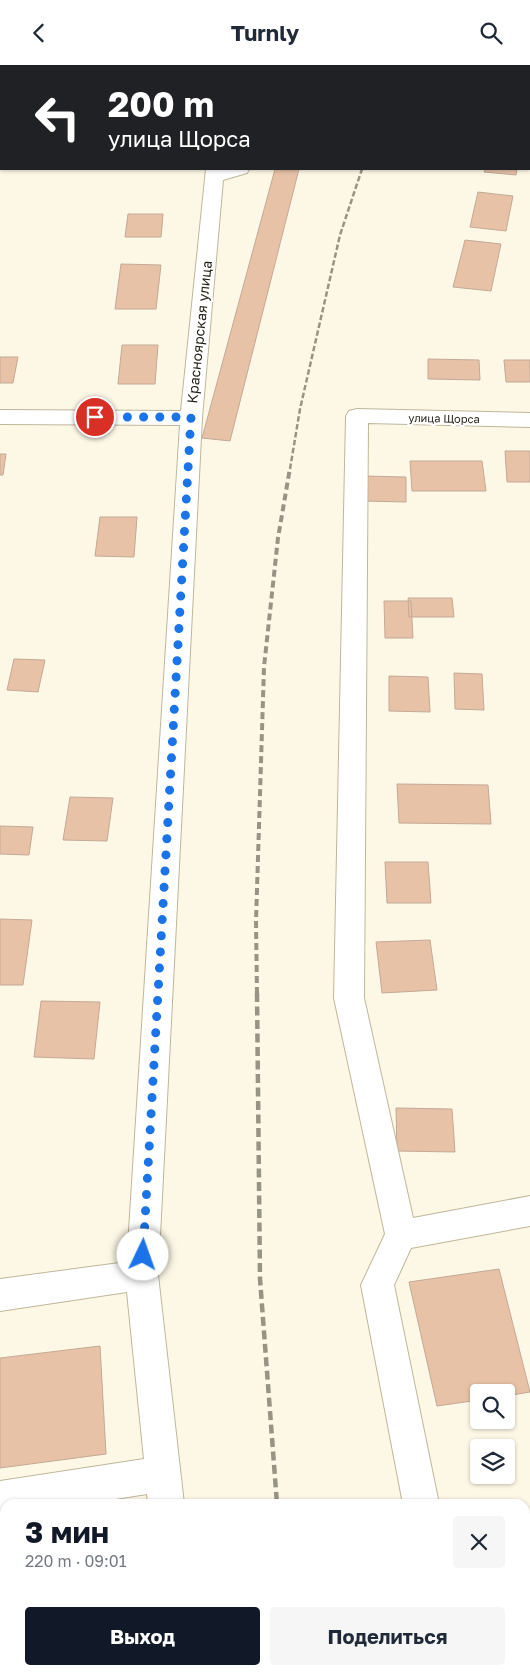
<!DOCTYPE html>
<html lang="ru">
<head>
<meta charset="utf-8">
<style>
	:root { --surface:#fff; --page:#f6f6f7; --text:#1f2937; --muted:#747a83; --accent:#111827 }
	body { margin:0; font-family:"Golos Text",sans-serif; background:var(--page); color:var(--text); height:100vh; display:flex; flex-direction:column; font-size:19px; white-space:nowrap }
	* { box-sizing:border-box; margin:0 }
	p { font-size:16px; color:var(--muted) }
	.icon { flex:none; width:28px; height:28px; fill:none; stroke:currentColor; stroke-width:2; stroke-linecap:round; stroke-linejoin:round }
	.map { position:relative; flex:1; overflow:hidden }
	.panel { position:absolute; left:0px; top:1434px; width:530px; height:176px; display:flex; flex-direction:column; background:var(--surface); border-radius:15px 15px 0 0; box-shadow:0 1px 4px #0004 }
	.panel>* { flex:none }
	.hud { position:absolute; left:0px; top:0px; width:530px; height:105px; box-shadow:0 1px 4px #0004; background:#202124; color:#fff; overflow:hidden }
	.buttons { position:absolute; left:470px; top:1319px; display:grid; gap:10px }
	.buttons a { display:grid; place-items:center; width:45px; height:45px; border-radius:5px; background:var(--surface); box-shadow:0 1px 4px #0004; font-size:25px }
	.pin { position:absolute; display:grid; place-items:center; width:42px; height:42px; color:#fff; margin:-21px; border:2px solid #fff; border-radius:50%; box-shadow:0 1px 5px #0007 }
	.me { position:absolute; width:55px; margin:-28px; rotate:3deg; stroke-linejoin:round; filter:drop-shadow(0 0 4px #0008) }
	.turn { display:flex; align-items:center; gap:18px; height:105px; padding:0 25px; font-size:22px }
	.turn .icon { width:65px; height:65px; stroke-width:2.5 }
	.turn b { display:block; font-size:35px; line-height:42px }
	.round { display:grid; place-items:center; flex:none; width:52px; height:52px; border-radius:5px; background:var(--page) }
	.overview { display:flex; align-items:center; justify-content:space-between; height:85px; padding:0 25px }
	h1 { font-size:30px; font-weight:700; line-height:38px; color:var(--accent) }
	.action { display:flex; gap:10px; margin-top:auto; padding:10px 25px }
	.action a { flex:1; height:58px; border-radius:5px; background:var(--accent); color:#fff; font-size:20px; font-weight:700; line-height:58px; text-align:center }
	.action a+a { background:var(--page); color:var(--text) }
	header { display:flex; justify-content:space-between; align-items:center; height:65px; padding:0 25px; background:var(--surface); font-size:22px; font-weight:700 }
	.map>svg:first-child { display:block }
</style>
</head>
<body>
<header><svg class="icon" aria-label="back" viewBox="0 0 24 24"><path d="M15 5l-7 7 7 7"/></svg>Turnly<svg class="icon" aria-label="search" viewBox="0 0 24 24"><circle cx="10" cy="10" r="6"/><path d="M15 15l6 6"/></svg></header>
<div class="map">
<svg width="530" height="1609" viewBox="0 0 530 1609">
	<rect width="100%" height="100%" fill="#fdf8e6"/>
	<path fill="#e7c2a7" stroke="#c3a996" d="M275,104H299L230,376L202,373Z
		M485,104H517L516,110L484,107Z
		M478,127L513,131L506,166L470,162Z
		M128,149H163L161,172H125Z
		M465,175L501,179L491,226L453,222Z
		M121,199L161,200L156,244H115Z
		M122,280H158L155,319H118Z
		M0,292H18L13,318H0Z
		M428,294L479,295L480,315L428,314Z
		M504,295H530V317H506Z
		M505,386H530V417H507Z
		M0,389H6L3,410H0Z
		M410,396H482L486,426H412Z
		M364,411L406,412V437L363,436Z
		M100,452H137L134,492L95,491Z
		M408,533H452L454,552H409Z
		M384,536H411L413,573H385Z
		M14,594L45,595L38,627L7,625Z
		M454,608L482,609L484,645L455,644Z
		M389,611L428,612L430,647L389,646Z
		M397,719L488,720L491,759L399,758Z
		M70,732L113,733L107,776L63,775Z
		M0,761L33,762L29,790L0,789Z
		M385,797H428L431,838H387Z
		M0,854L32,855L23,920H0Z
		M430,875L437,925L382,928L376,877Z
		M41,936L100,937L94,994L34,992Z
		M396,1043L452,1044L455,1087L397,1086Z
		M499,1204L530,1327L506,1331V1328H479V1335L437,1341L409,1217Z
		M100,1281L106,1389L0,1403V1293Z
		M530,1515V1609H487L486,1605H525V1516Z"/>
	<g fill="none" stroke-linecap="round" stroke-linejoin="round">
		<defs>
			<path id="minor" d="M213,0H231V1H214Z
				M206,104H249L247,108L223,115L202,353L158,1210L184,1439H148L147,1429L84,1439H5V1451L0,1452V1416L144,1394L127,1227L0,1246V1214L127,1197L180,360L0,359V345L181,346Z
				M357,344L530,348V362L368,358L364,933L413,1153L530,1131V1161L411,1183L394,1220L439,1439H403L361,1220L385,1169L334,933L346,351L349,346Z
				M162,1605H200L201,1609H163Z
				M436,1605H474L475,1609H437Z"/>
		</defs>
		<use href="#minor" stroke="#bfb69a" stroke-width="2"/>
		<use href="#minor" fill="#fff" fill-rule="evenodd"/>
		<path stroke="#989485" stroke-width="2.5" stroke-dasharray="5.5 2.5" stroke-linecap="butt" d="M290,404L300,344L340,170L362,104"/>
		<path stroke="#989485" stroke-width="4" stroke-dasharray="7 4" stroke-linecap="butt" d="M257,929L256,856L264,602L278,473L290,403"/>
		<path stroke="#989485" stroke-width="4.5" stroke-dasharray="9 4.5" stroke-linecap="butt" d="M257,928L260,1214L277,1439
			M293,1605V1609"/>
	</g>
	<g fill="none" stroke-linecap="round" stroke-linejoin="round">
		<path stroke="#1a73e8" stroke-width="9" stroke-dasharray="0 16.2" d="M95,352H191L143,1190"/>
	</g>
	<g text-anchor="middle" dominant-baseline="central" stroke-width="4.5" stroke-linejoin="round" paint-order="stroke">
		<g font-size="11" fill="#221f14" stroke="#fff">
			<text transform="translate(444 353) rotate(1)">улица Щорса</text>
		</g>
		<g font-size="14" fill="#221f14" stroke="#fff">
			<text transform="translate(199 267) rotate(-84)">Красноярская улица</text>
		</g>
	</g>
</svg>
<div class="buttons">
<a><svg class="icon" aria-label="search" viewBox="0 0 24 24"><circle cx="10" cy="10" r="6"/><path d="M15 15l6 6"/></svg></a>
<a><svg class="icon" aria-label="layers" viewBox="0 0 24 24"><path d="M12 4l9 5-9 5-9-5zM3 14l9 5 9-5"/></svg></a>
</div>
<div class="pin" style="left:95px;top:352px;background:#d93025"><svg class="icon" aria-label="arrive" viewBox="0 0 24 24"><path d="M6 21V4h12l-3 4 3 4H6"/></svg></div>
<svg class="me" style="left:143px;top:1190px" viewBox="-20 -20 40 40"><circle r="19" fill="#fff"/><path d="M0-13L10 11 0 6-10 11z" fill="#1a73e8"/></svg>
<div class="hud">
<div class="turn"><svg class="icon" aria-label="left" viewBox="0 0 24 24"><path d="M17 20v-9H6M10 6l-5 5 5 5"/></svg><div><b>200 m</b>улица Щорса</div></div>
</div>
<section class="panel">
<div class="overview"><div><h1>3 мин</h1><p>220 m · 09:01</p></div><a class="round"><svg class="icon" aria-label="close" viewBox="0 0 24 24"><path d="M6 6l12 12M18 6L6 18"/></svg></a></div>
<div class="action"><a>Выход</a><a>Поделиться</a></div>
</section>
</div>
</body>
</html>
